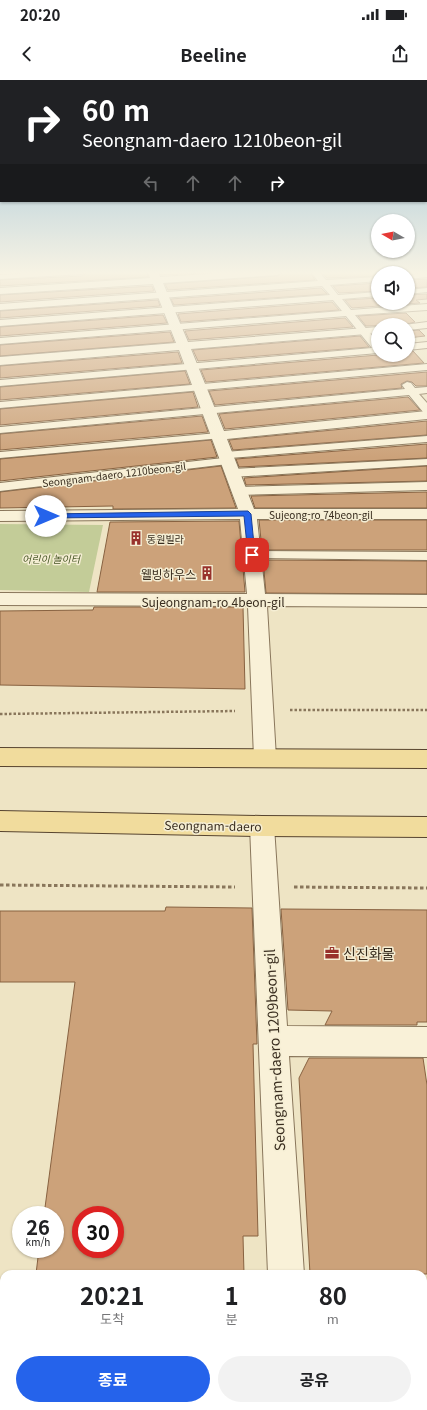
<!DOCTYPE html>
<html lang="ko">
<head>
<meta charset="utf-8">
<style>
	:root { --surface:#fff; --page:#f2f2f2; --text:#202124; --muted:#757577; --accent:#2563eb }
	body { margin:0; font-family:Georgia,"Noto Sans KR",serif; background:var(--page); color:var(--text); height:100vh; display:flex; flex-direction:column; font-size:15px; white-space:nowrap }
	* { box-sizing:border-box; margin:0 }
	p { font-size:13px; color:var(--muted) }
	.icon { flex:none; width:22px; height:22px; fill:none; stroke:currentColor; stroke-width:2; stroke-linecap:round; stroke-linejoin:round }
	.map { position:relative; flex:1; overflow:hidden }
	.panel { position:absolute; left:0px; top:1190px; width:427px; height:140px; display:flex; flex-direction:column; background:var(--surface); border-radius:12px 12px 0 0; box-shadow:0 1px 3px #0004 }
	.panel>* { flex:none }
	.top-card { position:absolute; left:0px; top:0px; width:427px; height:122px; box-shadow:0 1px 3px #0004; background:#202124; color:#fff; overflow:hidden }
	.needle { width:26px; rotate:279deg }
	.tools { position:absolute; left:371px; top:134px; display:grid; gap:8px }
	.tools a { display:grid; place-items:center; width:44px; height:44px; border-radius:50%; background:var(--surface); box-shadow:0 1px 3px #0004; font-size:20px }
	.speed { position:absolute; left:12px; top:1126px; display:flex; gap:8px; font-size:20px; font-weight:700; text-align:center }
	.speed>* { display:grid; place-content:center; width:52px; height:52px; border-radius:50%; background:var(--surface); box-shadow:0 1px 3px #0004; line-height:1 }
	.speed small { font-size:10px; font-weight:400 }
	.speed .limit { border:6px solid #d22; background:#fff; color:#111 }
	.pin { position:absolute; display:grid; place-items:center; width:34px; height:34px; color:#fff; margin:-17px; border-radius:8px; box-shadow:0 2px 6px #0006 }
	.me { position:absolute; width:44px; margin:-22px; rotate:90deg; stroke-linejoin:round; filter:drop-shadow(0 0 3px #0008) }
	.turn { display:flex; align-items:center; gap:14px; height:84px; padding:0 16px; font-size:18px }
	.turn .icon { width:52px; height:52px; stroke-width:2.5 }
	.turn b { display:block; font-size:28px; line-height:34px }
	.lanes { display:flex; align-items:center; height:38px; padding:0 16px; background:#0003; justify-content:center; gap:20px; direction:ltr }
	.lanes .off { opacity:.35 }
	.eta { display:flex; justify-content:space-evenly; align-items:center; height:68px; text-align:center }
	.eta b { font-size:24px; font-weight:700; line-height:28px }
	.button { display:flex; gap:8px; margin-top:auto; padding:8px 16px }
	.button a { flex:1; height:46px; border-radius:24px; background:var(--accent); color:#fff; font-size:16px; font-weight:700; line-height:46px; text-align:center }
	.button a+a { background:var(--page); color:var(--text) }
	.status { display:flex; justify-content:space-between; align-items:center; height:28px; padding:0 20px; background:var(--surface); direction:ltr }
	.status svg { height:11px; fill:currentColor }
	header { display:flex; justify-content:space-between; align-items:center; height:52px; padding:0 16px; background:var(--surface); font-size:18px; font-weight:700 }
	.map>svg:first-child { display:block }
</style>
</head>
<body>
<div class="status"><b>20:20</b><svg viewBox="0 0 49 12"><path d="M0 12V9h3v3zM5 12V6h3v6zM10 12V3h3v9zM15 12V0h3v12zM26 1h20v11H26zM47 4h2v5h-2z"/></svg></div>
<header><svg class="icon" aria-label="back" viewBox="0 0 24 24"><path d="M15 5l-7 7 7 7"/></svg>Beeline<svg class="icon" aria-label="share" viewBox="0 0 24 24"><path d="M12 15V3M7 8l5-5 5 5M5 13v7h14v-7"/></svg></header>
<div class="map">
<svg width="427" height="1330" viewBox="0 0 427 1330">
	<rect width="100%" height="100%" fill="#eee4c4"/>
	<path fill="#c3cc98" d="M0,444L103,445L89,512L0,510Z"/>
	<path fill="#cca27a" stroke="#886241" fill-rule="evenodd" d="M87,192H147L148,197L0,206V200L82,196Z
		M159,192H223L161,195Z
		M283,192H310L315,200L168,210L165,204L277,196Z
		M321,192H427L408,193H378V196L327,198Z
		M427,199V207L408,208V200Z
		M378,203V211L339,213L333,206Z
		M152,206L154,211L0,222V215Z
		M321,208L327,214L174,225L171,219Z
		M427,214V219L416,220L420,223L352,228L345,220L378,218V223H408V215Z
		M158,220L160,226L0,238V231Z
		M332,222L339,230L181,242L178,234Z
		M406,233L415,242L403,245L366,246L358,236Z
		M163,235L167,243L0,256V247Z
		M345,238L353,247L189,260L185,251Z
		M419,250L425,256L408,258V251Z
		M170,252L174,262L0,276V265Z
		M360,256L369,267L198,281L193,270Z
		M408,271H413L424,283L206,302L201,290L378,275H408Z
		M178,272L182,283L0,298V286Z
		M185,291L190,304L0,320V307Z
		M427,292V306H416L412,302L407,301L401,304L402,308L215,325L209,311Z
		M193,312L198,327L0,345V329Z
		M408,317L420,330L225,349L219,334Z
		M202,336L208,352L0,370V354Z
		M427,341V355L233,370L229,360Z
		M211,360L217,377L0,401V379Z
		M427,364V378L239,387L236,379Z
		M221,386L236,428L113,429V426L0,428V412Z
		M427,386V401L246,405L244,398Z
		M427,412V428H255L251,416Z
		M259,440H427V470H262Z
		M239,441L245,512H97L110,442Z
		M263,480L427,481V514L266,513Z
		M94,527H243L245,609L0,605V531L93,530Z
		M166,827L252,828L257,964H253L258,1156H243L244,1194H36L39,1169H55V1135H44L75,902H0V831H165ZM81,1135H115V1169H81Z
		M281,829L427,830V942H417V945H325L332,931L288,930Z
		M309,978H423L427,1005V1194H310L299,998Z"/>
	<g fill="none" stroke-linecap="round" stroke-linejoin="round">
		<defs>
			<path id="lane" d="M51,192H86L82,194L0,199V195Z
				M311,192H319L326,200L378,197V201L330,205L338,215L378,212V216L342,219L351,230L427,224V230L355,235L378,263V273L0,306V300L372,268L346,236L0,264V258L342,231L333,220L0,246V240L330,215L322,206L0,230V224L318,201Z
				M427,193V197L408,199V195Z
				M427,208V212L408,214V210Z
				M427,262V268L408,270V264Z
				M427,284V290L0,328V322Z
				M407,302L411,303L415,308L427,307V313L419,314L427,323V333L423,332L409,315L0,353V347L405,309L402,305Z
				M218,353L222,354L224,356L222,358L0,378V372Z
				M427,356V362L230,378L234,381L232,383L228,384L0,411V403L223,378L219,375L221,373L225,372Z
				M427,379V385L232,397L228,395L226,393L228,391L232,389Z
				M427,402V410L239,415L235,414L233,411L235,408L239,407Z
				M252,471L427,472V480L247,478L245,475L247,472Z"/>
			<path id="street" d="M148,192H158L160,197L239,192H282L277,195L163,203L188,262L378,247V253L191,269L224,351L427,331V339L227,359L254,429H427V439H257L265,514L427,515V527L267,526L276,678L273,684L265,687L257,684L254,678L248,526L0,525V513L247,514L240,439L0,441V431L238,429L179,270L0,285V277L176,263L153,204L0,214V208L150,198Z
				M427,242V248L408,250V245H404Z
				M262,736L270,739L274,746L287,946L427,947V977L289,976L304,1194H268L250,746L254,739Z
				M0,1259H4V1297H0Z
				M423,1266H427V1304H423Z
				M274,1326H312L313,1330H275Z"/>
			<path id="primary" d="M0,668L427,670V688L0,686Z
				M0,731L262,736L427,737V757L262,756L0,751Z"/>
		</defs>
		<use href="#lane" stroke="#89765b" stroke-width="2"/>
		<use href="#street" stroke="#89765b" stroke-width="2"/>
		<use href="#primary" stroke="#57442f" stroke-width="2"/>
		<path stroke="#89765b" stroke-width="2.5" stroke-dasharray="2.5 2" stroke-linecap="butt" d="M290,630H427
			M0,634L235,631"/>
		<path stroke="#89765b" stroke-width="3" stroke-dasharray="3.5 2.5" stroke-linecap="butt" d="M0,805L235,807
			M294,807L427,808"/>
		<use href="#lane" fill="#f9f1d8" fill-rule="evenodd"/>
		<use href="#street" fill="#f9f1d8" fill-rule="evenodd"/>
		<use href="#primary" fill="#f1dc9d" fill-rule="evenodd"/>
	</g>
	<linearGradient id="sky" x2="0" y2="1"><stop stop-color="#8db9d6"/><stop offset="0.51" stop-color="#f7f3e4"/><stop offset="1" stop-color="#f7f3e4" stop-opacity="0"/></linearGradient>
	<rect width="427" height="378" fill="url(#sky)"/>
	<path fill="#2563eb" stroke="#184099" d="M248,431L251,434L255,475L252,477L248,475L244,436L46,438L43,436L46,434Z"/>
	<defs>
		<symbol id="building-bare" viewBox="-9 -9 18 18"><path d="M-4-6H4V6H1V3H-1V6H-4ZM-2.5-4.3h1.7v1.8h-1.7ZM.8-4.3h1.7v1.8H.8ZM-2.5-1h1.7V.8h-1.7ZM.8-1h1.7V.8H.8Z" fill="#98312b" stroke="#f5eed4" stroke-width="2.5" paint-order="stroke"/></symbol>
		<symbol id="office-bare" viewBox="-9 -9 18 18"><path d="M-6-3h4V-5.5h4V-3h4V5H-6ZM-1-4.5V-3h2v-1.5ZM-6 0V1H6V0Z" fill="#98312b" stroke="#f5eed4" stroke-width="2.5" paint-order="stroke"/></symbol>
	</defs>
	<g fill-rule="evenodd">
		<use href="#building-bare" x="126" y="448" width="20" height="20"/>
		<use href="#building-bare" x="197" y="483" width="20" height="20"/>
		<use href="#office-bare" x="322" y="863" width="20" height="20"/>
	</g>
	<g text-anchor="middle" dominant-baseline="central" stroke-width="3" stroke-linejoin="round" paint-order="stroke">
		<g font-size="10" fill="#392d1f" stroke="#f5eed4">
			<text transform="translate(114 394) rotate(-7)">Seongnam-daero 1210beon-gil</text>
			<text x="321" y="434">Sujeong-ro 74beon-gil</text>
		</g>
		<g font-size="10" fill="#392d1f" stroke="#f5eed4" text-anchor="start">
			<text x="147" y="458">동원빌라</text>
		</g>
		<g font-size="10" font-style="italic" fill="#465525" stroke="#f5eed4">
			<text x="51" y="478">어린이 놀이터</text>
		</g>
		<g font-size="12" fill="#392d1f" stroke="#f5eed4" text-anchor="end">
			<text x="196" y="493">웰빙하우스</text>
		</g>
		<g font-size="12" fill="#392d1f" stroke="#f5eed4">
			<text x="213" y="521">Sujeongnam-ro 4beon-gil</text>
			<text transform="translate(213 745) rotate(1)">Seongnam-daero</text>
		</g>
		<g font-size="14" fill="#392d1f" stroke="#f5eed4" text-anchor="start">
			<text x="343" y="873">신진화물</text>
		</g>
		<g font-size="14" fill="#392d1f" stroke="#f5eed4">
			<text transform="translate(274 970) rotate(-93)">Seongnam-daero 1209beon-gil</text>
		</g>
	</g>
</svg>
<div class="tools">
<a><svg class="needle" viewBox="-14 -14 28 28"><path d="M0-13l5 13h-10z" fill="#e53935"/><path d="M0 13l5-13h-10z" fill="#757577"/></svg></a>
<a><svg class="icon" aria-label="sound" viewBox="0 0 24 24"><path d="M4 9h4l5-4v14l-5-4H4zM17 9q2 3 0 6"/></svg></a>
<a><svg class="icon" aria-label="search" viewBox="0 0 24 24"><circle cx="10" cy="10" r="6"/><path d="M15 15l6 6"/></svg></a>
</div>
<div class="speed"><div>26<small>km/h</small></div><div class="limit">30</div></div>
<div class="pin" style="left:252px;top:475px;background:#d93025"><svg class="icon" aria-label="arrive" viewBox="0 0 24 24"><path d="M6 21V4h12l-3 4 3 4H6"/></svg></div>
<svg class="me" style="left:46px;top:436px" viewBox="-20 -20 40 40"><circle r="19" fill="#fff"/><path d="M0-13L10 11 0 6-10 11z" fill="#2563eb"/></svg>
<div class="top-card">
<div class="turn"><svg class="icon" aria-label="right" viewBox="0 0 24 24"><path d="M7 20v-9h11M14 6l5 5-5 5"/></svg><div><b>60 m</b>Seongnam-daero 1210beon-gil</div></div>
<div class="lanes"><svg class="icon off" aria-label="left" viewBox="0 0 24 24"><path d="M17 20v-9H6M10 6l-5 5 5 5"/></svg><svg class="icon off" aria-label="ahead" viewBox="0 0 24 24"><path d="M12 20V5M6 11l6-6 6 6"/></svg><svg class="icon off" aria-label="ahead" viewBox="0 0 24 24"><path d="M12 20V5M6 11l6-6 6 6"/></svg><svg class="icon" aria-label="right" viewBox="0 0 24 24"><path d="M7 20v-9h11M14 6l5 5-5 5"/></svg></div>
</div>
<section class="panel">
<div class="eta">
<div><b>20:21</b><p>도착</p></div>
<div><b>1</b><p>분</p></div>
<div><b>80</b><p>m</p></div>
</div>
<div class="button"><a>종료</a><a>공유</a></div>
</section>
</div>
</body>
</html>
